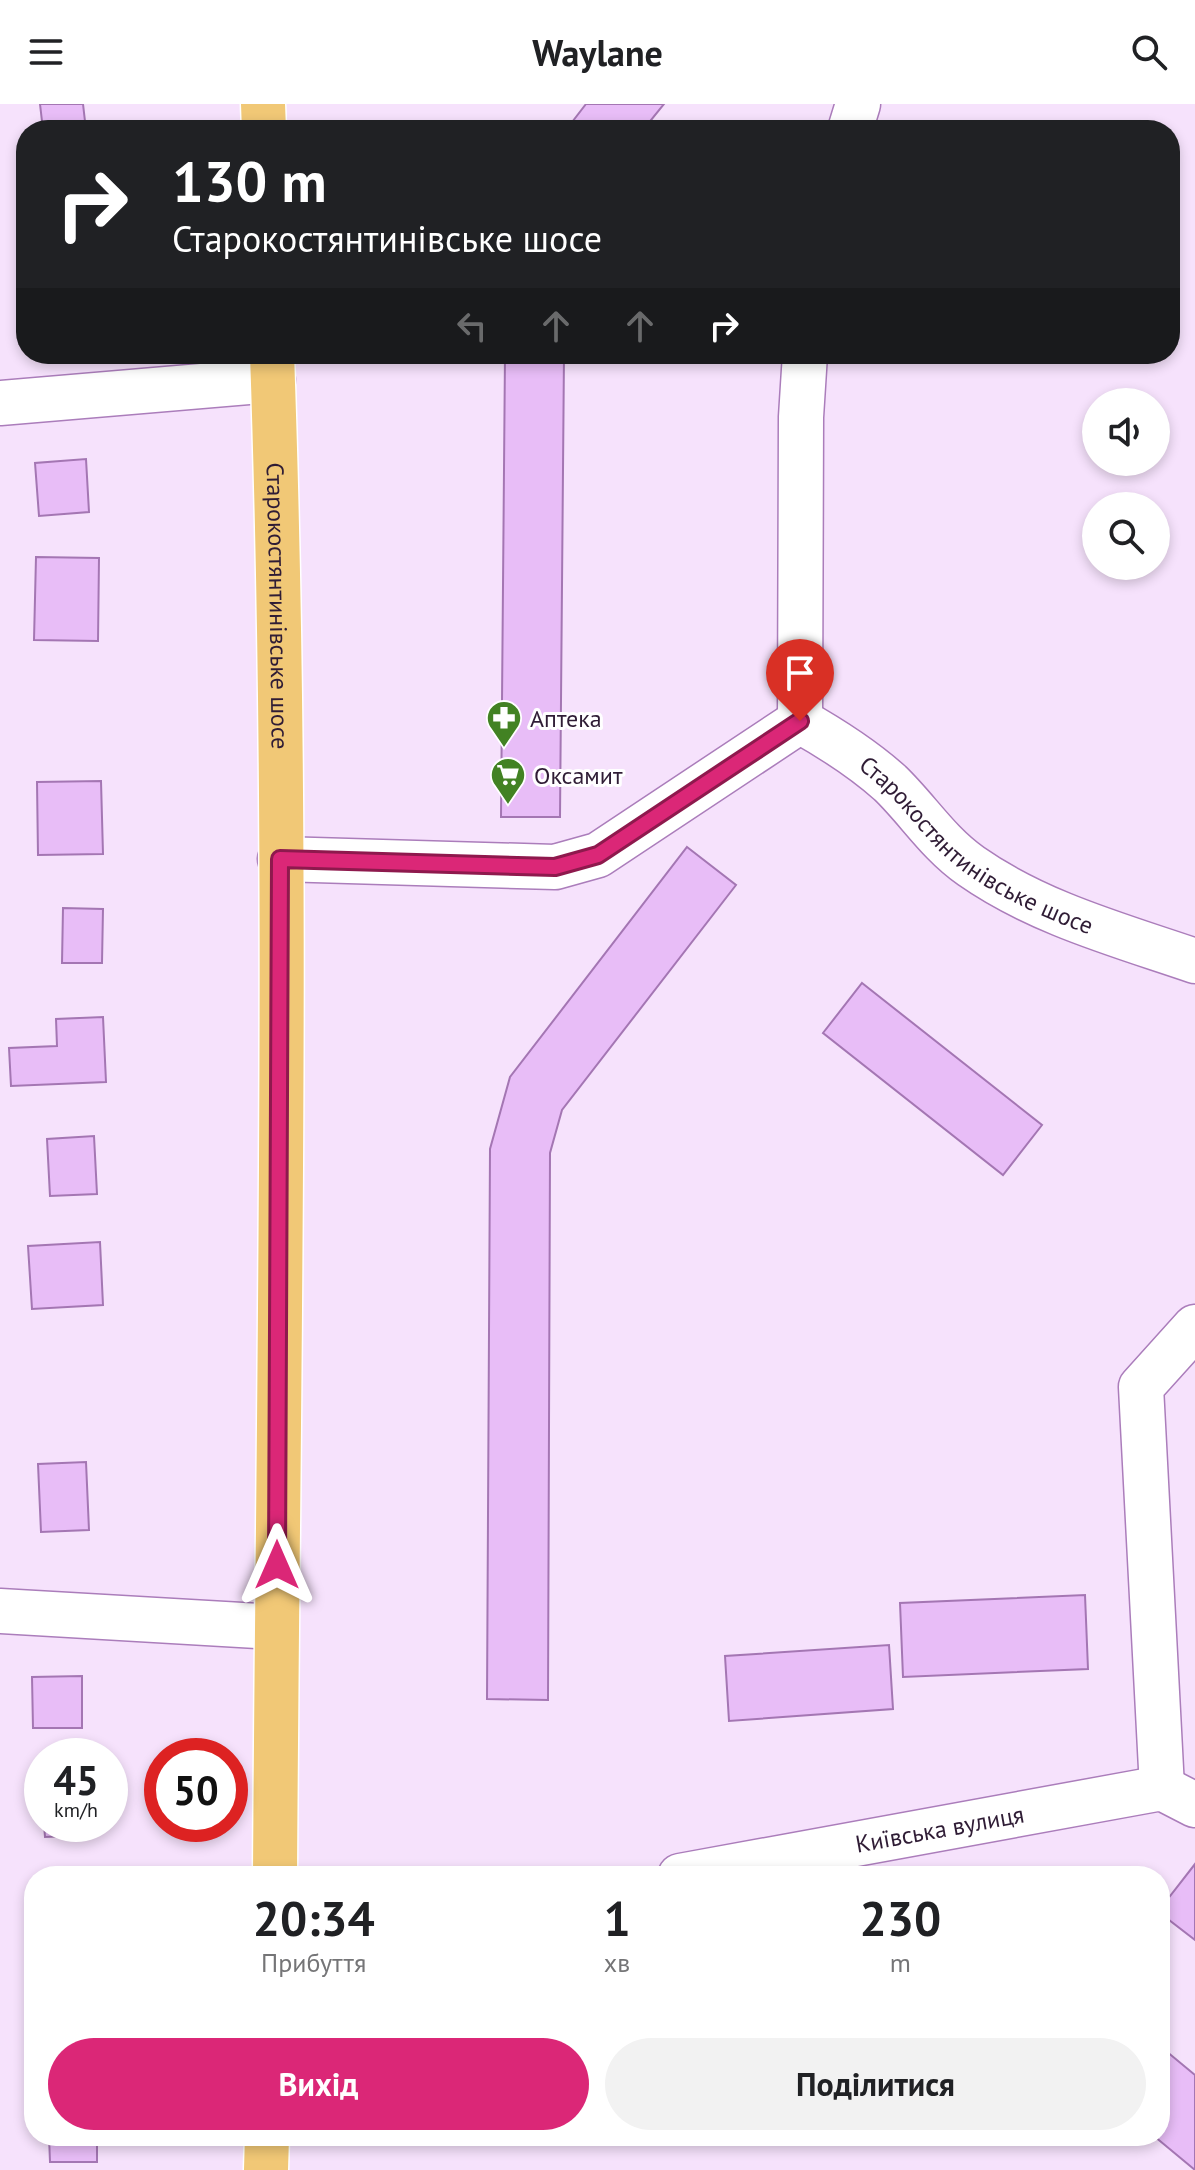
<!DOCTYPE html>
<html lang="uk">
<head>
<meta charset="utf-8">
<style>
	:root { --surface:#fff; --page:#f2f2f2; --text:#202124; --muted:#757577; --accent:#db2777 }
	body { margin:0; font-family:"PT Sans",sans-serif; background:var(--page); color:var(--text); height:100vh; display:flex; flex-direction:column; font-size:30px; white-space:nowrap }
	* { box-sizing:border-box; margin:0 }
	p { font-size:26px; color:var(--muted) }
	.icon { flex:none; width:44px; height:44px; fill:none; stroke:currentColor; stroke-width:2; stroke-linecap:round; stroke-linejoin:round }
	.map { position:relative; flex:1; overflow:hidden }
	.side { position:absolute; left:24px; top:1762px; width:1146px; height:280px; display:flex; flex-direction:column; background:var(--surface); border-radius:32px; box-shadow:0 4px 12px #0003 }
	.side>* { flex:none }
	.banner { position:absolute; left:16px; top:16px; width:1164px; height:244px; border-radius:32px; box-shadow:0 4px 12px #0003; background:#202124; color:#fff; overflow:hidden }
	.buttons { position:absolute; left:1082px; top:284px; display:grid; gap:16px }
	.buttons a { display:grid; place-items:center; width:88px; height:88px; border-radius:50%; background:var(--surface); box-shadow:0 4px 12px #0003; font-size:40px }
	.speed { position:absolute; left:24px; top:1634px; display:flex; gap:16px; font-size:40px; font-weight:700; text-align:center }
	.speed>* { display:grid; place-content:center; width:104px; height:104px; border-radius:50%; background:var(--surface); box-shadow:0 4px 12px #0003; line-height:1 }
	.speed small { font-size:20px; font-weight:400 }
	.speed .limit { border:12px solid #d22; background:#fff; color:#111 }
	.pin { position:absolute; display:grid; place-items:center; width:68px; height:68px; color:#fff; margin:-82px -34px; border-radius:50% 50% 50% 0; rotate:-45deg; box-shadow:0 0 8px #0007 }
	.pin .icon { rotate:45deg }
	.me { position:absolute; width:88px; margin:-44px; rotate:0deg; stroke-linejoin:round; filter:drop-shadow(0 0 6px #0008) }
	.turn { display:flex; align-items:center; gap:28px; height:168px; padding:0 24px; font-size:36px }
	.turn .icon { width:104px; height:104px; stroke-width:2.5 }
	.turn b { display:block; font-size:56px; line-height:68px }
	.lanes { display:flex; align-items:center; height:76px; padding:0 24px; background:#0003; justify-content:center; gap:40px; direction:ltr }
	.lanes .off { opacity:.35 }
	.eta { display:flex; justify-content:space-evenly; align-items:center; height:136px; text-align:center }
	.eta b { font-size:48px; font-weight:700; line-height:56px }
	.action { display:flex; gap:16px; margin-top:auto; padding:16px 24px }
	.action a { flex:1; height:92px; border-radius:48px; background:var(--accent); color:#fff; font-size:32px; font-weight:700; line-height:92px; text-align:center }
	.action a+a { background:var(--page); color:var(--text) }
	header { display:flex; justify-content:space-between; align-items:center; height:104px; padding:0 24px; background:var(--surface); font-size:36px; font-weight:700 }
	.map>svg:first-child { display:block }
</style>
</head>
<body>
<header><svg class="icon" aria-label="menu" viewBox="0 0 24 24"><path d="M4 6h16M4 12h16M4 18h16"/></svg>Waylane<svg class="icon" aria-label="search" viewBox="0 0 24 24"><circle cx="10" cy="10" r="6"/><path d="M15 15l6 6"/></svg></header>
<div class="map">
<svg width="1195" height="2066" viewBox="0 0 1195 2066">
	<rect width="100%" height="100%" fill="#f6e2fc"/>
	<path fill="#e8bdf7" stroke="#a476b3" stroke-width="2" d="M40,0H83L86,26H43Z
		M586,0H664L643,26H566Z
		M505,250H564L560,713H501Z
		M86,355L89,408L39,412L35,359Z
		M36,453L99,454L98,537L34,536Z
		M101,677L103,750L38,751L37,678Z
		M687,743L736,781L562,1006L550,1049L548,1596L487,1595L490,1045L510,973Z
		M63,804L103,805L102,859H62Z
		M862,879L1042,1021L1003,1071L823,929Z
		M103,913L106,978L11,982L9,944L57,942L56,915Z
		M94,1032L97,1090L50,1092L47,1035Z
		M100,1138L103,1201L32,1205L28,1142Z
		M86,1358L89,1426L41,1428L38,1360Z
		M1085,1491L1088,1565L903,1573L900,1499Z
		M889,1541L893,1605L729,1617L725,1552Z
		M82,1572V1624H33L32,1573Z
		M44,1720H95V1731L45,1733Z
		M1195,1760V1836L1160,1809V1805Z
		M30,1783H34V1840H33Z
		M1160,1942L1195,1971V2066L1154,2032H1160Z
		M49,2032H97V2058H50Z"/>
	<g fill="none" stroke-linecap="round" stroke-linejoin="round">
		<defs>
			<g id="minor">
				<path d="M850,26L858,0"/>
				<path d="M0,299L273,276"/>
				<path id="s1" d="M800,617C832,635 862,654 890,679C918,706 938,739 971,762C1038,809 1119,831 1195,857"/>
				<path d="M800,617L801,313L805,250"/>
				<path d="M280,755L555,763L598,751L800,617"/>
				<path d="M0,1507L276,1523"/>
				<path d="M1162,1684L1141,1283L1195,1223"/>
				<path id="s2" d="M680,1772L1162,1684L1195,1701"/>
			</g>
			<g id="major">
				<path d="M263,0L264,26"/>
				<path id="s3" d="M272,250C290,757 278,1265 275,1772"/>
				<path d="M266,2066L267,2032"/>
			</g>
		</defs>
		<use href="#minor" stroke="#ab7dbb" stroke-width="47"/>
		<use href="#major" stroke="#fff" stroke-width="47"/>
		<use href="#minor" stroke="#fff" stroke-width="44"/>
		<use href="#major" stroke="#f1c876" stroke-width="44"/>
	</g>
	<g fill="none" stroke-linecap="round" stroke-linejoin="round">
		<defs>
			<path id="route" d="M277,1461L280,755L555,763L598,751L800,617"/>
		</defs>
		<use href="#route" stroke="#8e194d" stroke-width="20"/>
		<use href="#route" stroke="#db2777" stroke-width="14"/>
	</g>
	<defs>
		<symbol id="pharmacy-pin" viewBox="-11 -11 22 30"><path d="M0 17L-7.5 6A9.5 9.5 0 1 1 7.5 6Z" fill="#428223" stroke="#fff"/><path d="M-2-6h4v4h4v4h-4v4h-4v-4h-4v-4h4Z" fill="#fff"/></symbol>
		<symbol id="supermarket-pin" viewBox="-11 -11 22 30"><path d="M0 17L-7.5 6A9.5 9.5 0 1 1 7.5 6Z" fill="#428223" stroke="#fff"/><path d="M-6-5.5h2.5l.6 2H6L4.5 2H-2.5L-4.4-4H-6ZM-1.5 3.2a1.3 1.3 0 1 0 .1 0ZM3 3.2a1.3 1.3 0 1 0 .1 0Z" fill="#fff"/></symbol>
	</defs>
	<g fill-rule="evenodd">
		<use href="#pharmacy-pin" x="484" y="594" width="40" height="54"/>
		<use href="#supermarket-pin" x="488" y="651" width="40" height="54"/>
	</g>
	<g text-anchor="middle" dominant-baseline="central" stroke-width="6" stroke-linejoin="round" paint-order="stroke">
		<g font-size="24" fill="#2f1c35" stroke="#fff">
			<text stroke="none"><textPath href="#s3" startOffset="252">Старокостянтинівське шосе</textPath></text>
			<text stroke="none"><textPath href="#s1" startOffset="218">Старокостянтинівське шосе</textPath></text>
			<text stroke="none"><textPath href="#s2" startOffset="264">Київська вулиця</textPath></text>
		</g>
		<g font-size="24" fill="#2f1c35" stroke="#fff" text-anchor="start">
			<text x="530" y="614">Аптека</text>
			<text x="534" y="671">Оксамит</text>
		</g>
	</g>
</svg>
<div class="buttons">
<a><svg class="icon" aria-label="sound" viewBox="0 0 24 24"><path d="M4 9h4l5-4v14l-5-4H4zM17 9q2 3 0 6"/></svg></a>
<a><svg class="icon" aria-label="search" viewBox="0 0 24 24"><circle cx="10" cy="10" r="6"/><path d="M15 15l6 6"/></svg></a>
</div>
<div class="speed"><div>45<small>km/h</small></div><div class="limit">50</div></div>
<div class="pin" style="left:800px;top:617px;background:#d93025"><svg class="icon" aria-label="arrive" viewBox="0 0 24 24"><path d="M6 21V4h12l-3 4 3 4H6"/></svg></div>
<svg class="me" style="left:277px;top:1461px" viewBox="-20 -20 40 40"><path d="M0-17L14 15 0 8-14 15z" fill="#db2777" stroke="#fff" stroke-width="4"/></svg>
<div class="banner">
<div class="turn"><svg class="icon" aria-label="right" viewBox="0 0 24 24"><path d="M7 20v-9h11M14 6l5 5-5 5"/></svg><div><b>130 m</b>Старокостянтинівське шосе</div></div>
<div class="lanes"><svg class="icon off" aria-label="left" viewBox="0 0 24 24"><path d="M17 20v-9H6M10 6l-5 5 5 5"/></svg><svg class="icon off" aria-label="ahead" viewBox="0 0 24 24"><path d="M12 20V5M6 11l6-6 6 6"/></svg><svg class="icon off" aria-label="ahead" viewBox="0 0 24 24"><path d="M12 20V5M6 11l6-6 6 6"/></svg><svg class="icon" aria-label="right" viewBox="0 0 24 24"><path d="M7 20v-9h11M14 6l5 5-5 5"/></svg></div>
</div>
<section class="side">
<div class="eta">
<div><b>20:34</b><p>Прибуття</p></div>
<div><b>1</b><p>хв</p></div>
<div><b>230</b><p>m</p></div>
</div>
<div class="action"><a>Вихід</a><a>Поділитися</a></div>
</section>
</div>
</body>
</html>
